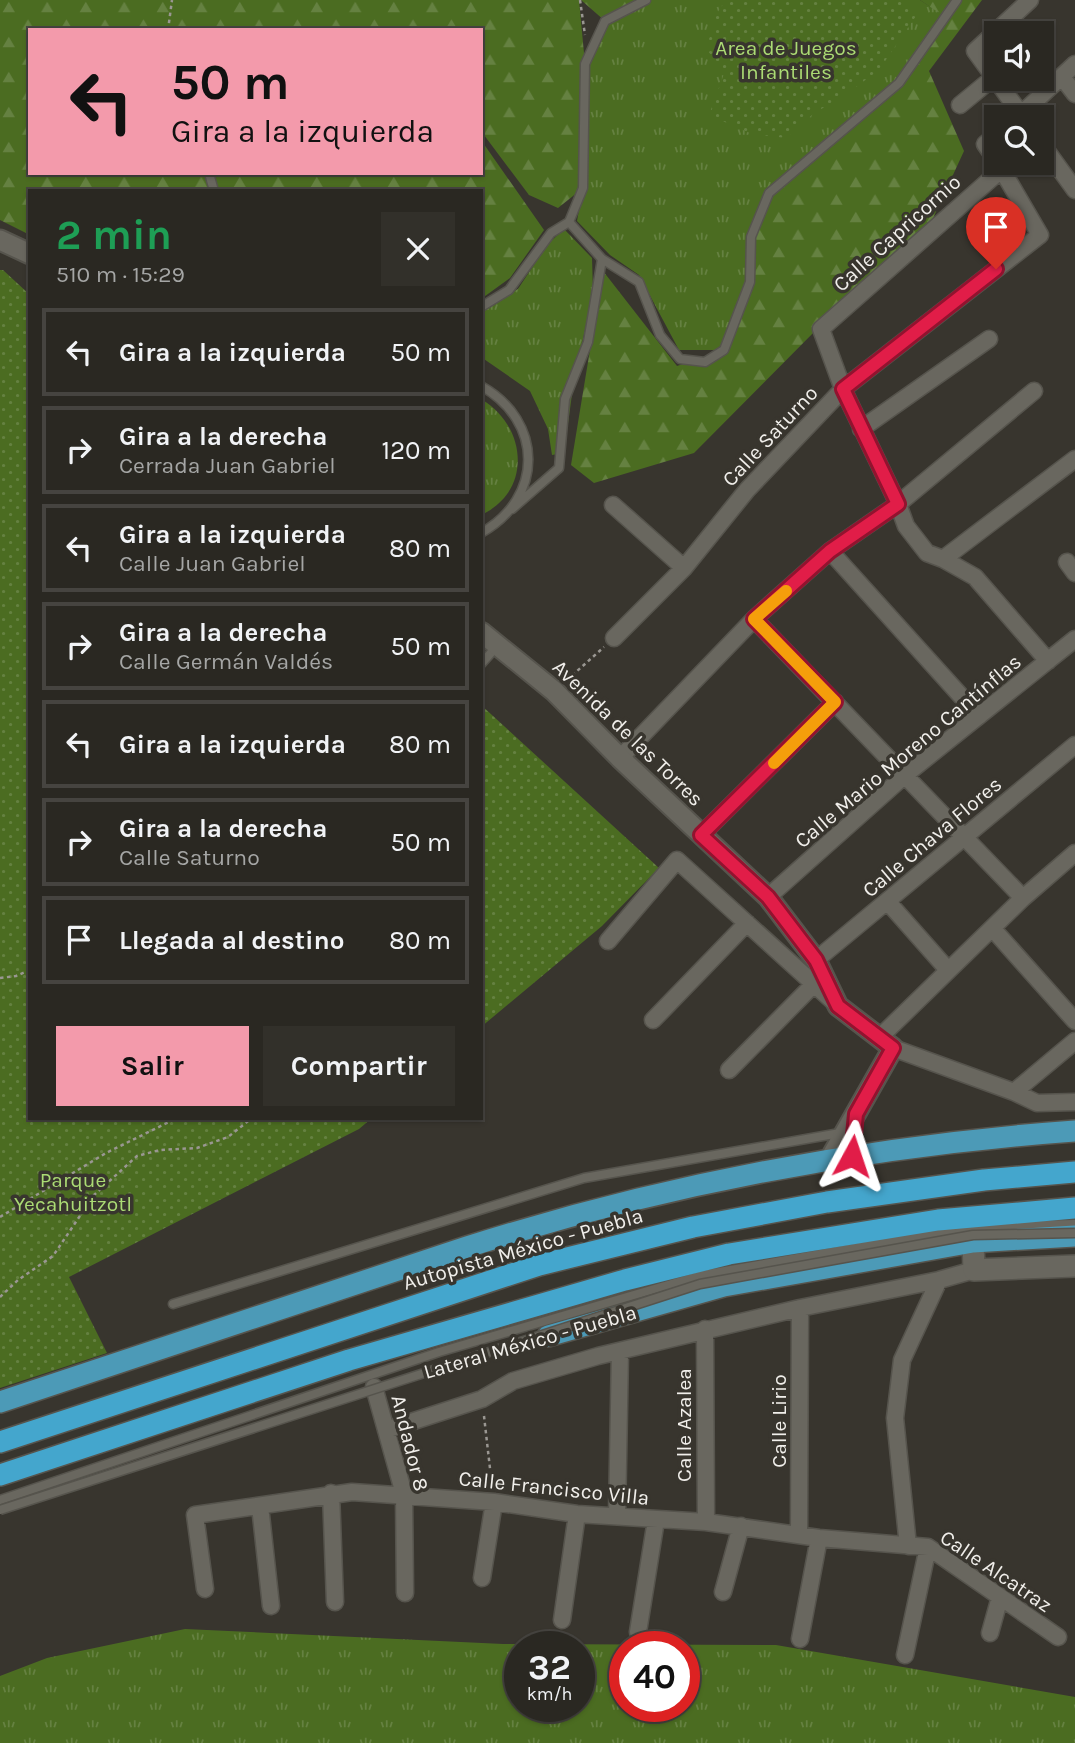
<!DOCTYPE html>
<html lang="es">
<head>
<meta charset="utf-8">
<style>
	:root { --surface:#2a2822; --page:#32302a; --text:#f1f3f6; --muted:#a5a6a5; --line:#464440; --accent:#f39aab }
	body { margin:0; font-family:Karla,sans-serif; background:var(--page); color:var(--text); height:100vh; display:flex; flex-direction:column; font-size:26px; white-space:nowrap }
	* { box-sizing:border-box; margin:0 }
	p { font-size:23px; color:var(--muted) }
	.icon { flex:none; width:38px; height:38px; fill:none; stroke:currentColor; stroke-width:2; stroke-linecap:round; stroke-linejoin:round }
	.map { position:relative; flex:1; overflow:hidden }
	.panel { position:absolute; left:28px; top:189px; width:455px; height:931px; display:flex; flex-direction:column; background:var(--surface); border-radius:0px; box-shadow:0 2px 5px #0004,0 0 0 2px var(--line) }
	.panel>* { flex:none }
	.banner { position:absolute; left:28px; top:28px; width:455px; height:147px; border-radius:0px; box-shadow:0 2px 5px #0004,0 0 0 2px var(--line); background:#f39aab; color:#111; overflow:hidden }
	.buttons { position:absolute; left:984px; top:21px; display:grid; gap:14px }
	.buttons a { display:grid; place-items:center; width:70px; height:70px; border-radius:0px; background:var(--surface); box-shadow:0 2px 5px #0004,0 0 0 2px var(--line); font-size:35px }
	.speed { position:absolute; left:504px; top:1631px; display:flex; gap:14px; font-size:35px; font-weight:700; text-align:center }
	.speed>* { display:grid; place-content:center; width:91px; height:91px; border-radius:50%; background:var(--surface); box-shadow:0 2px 5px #0004,0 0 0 2px var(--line); line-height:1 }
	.speed small { font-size:18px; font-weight:400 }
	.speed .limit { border:10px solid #d22; background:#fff; color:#111 }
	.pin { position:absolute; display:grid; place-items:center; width:60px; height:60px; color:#fff; margin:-72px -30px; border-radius:50% 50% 50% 0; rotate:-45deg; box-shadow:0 0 7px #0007 }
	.pin .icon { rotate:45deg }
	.me { position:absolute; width:77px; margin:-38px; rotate:5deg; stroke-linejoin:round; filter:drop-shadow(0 0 5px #0008) }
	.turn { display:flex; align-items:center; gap:24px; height:147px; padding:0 28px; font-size:32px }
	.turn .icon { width:91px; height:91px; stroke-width:2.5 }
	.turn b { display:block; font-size:49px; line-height:60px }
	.round { display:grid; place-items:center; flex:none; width:74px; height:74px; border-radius:0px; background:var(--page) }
	.head { display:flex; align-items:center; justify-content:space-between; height:119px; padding:0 28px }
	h1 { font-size:42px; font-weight:700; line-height:52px; color:#1e9e55 }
	.button { display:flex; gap:14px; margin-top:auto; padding:14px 28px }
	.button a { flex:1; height:80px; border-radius:0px; background:var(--accent); color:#111; font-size:28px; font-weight:700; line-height:80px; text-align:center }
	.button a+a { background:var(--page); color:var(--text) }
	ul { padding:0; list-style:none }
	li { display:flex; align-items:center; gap:21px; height:88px; margin:0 14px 10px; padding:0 14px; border:4px solid var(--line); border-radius:0px }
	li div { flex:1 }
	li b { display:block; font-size:26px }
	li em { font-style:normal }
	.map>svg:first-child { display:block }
</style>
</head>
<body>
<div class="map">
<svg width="1075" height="1743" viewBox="0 0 1075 1743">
	<defs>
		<pattern id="grass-tufts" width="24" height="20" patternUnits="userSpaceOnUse" patternTransform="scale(1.75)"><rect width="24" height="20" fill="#4b6c21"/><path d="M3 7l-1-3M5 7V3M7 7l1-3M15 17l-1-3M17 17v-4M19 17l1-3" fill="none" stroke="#658141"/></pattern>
		<pattern id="forest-firs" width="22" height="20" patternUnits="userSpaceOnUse" patternTransform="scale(1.75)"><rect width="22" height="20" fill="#4b6c21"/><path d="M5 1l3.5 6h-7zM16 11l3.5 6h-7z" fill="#658141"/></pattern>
		<pattern id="park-dots" width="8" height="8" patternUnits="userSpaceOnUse" patternTransform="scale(1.75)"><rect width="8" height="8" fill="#4b6c21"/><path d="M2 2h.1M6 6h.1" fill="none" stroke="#658141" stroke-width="1.8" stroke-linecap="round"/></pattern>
	</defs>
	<rect width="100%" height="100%" fill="#38352e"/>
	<path fill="url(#grass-tufts)" fill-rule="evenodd" d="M646,0H920L946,17L750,282L724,350H679L639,275L610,255L577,221L583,188L585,64L605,21Z
		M564,229L592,258L593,291L573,387L564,453L552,455L548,429L530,391L481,357V307L518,289L547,245Z
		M481,399C527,426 533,491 481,515Z
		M185,1629L503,1644L776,1645L1075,1697V1743H0V1676L47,1658ZM520,1647H579V1706H520ZM625,1647H684V1706H625Z"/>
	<path fill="url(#forest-firs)" d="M0,0H579L585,64L583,188L558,208L529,195L481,131V30H30V173H481V140L544,230L510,278L481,299V191H30V235L0,220Z
		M581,0H646L605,21Z
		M920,0H982L929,71L964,151L929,227L822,324L694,453L594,483L571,465L603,271L677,366L724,350L750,282L751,237L769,193L899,83L945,17Z"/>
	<path fill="url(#park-dots)" d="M726,0H899L916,16L879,70L841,98L814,113L787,138L752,134L709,115L725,71L706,49L717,13Z
		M0,270H3L30,295V1118H372L359,1129L69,1277L107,1353L0,1388Z
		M481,705L659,868L602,926L481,1027Z"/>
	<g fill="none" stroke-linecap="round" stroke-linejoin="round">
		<defs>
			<path id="service" d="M209,173L214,191
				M602,259L569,222L583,188L585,64L605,21L646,0
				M481,307L509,290L551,233L569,222
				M481,386C544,421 544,498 481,533
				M512,509L559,468L565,399L588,342L602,259L639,282L660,335L680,359L705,362L724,350L750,282L751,237L769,193L899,83L957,0
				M481,664L498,645
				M173,1304L584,1178L840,1133
				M0,1500L439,1352L702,1275L977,1226L1075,1224"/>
			<path id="minor" d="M1062,77L1075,94
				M960,105L994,77
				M1018,117L1075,64
				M1023,117L975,51L1030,0
				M996,135L985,144L996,160
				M1041,143L1075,190
				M1002,169L821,329L843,389L898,504L906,526L927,553L943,559L975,577L1048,661
				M861,429L989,339
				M613,505L684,568
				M830,551L979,716
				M943,559L1075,459
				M1067,562L1075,573
				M754,619L1023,898
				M614,638L684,568L747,490L843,389L1040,235L998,163
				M620,758L754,619L830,551L898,504L1034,391
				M701,835L835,702
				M768,897L905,775L1075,639
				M887,901L948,970
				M992,928L1075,1021
				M608,941L677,860L835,1003
				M816,960L1075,745
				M653,1020L747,923
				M880,1037L1023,898L1075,853
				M893,1048L1014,1092L1037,1103L1075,1102
				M729,1070L814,984
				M1014,1092L1075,1041
				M705,1329L706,1522
				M374,1387L404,1494L405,1593
				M386,1430L482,1399L513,1381L598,1356L800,1308L939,1280L974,1270
				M331,1493L335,1602
				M260,1506L271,1606
				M617,1516L620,1351
				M799,1534L800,1308
				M908,1546L895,1418L902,1360L939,1280
				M482,1578L494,1502
				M205,1589L195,1515L352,1492L494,1502L577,1514L706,1522L819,1538L928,1547L1058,1637
				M723,1592L741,1526
				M562,1620L577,1514
				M638,1632L656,1520
				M990,1633L1000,1597
				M800,1639L819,1538
				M905,1655L928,1547"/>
			<path id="tertiary" d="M0,240L30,254
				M481,632L554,691L620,758L768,897L816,960L838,1006L893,1048L830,1159"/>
			<path id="secondary" d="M973,1242L974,1270L1075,1266"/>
			<path id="trunk" d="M548,1336L724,1286L973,1242L1075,1236
				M0,1402L467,1247C665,1184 868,1146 1075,1131"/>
			<path id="motorway" d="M0,1442L539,1265L693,1227L827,1202L984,1180L1075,1172
				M0,1475L349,1360L625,1280L729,1254L938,1220L1075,1208"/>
		</defs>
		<use href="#service" stroke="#56544d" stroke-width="11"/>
		<use href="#minor" stroke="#56544d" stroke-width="19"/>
		<use href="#tertiary" stroke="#56544d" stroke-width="23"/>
		<use href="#secondary" stroke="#56544d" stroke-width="24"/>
		<use href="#trunk" stroke="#56544d" stroke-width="24"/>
		<use href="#motorway" stroke="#56544d" stroke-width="24"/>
		<path stroke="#9a9792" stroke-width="2.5" stroke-dasharray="3.5 3.5" stroke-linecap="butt" d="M580,0L585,35
			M168,30L172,0
			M567,680L604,647
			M0,978L16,976L30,970
			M0,1217L106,1153L177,1118
			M0,1297L18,1280L53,1256L94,1195L137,1156L160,1150L197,1148L228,1137L252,1118
			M484,1416L492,1486"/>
		<use href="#service" stroke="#69675f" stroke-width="8"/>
		<use href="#minor" stroke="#69675f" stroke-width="16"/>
		<use href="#tertiary" stroke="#69675f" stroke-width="19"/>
		<use href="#secondary" stroke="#69675f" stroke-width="21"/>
		<use href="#trunk" stroke="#4c9ab7" stroke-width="21"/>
		<use href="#motorway" stroke="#44a6cd" stroke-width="21"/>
		<defs>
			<path id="service-bridge" d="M0,1510L700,1284L973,1235L1075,1233"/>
		</defs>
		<use href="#service-bridge" stroke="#56544d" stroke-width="11" stroke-linecap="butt"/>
		<use href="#service-bridge" stroke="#69675f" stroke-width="8"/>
	</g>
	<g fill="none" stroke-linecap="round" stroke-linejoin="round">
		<defs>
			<path id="route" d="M852,1156L856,1114L893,1048L838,1006L816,960L768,897L701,835L835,702L754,619L830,551L898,504L843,389L996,269"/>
		</defs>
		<use href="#route" stroke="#92132f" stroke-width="18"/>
		<use href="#route" stroke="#e11d48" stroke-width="12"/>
		<path stroke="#f59e0b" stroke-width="12" d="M774,763L835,702L754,619L786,591"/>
	</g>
	<g text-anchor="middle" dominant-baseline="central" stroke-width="7" stroke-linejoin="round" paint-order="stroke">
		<g font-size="21" fill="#abdb74" stroke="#38352e">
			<text x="786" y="48">Area de Juegos<tspan x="786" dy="24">Infantiles</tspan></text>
			<text x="73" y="1180">Parque<tspan x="73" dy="24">Yecahuitzotl</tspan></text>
		</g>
		<g font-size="21" fill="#f1efeb" stroke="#38352e">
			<text transform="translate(897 233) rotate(-42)">Calle Capricornio</text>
			<text transform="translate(770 436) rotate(-47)">Calle Saturno</text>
			<text transform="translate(628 733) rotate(44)">Avenida de las Torres</text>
			<text transform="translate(908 751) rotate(-40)">Calle Mario Moreno Cantínflas</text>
			<text transform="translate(932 837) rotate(-40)">Calle Chava Flores</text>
			<text transform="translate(523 1249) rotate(-16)">Autopista México - Puebla</text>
			<text transform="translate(530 1342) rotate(-16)">Lateral México - Puebla</text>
			<text transform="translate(779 1421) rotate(-90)">Calle Lirio</text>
			<text transform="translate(684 1425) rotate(-90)">Calle Azalea</text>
			<text transform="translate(410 1443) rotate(76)">Andador 8</text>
			<text transform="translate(554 1488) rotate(6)">Calle Francisco Villa</text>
			<text transform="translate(996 1571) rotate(34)">Calle Alcatraz</text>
		</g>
	</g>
</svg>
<div class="buttons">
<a><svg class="icon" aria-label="sound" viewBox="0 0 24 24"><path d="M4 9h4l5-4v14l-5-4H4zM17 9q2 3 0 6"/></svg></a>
<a><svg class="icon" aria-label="search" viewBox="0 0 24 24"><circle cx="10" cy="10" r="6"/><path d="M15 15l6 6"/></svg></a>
</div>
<div class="speed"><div>32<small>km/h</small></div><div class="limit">40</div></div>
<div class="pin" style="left:996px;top:269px;background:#d93025"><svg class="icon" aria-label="arrive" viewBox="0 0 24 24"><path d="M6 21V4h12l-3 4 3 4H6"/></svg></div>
<svg class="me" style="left:852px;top:1156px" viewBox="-20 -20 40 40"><path d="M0-17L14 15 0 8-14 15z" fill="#e11d48" stroke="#fff" stroke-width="4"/></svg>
<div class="banner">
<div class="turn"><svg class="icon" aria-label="left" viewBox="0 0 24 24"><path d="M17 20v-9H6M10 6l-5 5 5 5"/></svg><div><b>50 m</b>Gira a la izquierda</div></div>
</div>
<section class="panel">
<div class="head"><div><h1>2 min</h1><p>510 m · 15:29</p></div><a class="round"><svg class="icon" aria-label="close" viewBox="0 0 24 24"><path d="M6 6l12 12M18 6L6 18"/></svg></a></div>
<ul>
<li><svg class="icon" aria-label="left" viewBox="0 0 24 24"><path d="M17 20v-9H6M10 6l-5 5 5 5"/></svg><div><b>Gira a la izquierda</b></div><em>50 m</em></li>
<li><svg class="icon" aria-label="right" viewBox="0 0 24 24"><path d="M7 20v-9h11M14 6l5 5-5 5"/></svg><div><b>Gira a la derecha</b><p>Cerrada Juan Gabriel</p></div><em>120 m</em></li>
<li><svg class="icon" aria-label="left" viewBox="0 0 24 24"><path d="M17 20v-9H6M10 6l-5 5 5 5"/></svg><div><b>Gira a la izquierda</b><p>Calle Juan Gabriel</p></div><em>80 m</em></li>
<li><svg class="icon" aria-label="right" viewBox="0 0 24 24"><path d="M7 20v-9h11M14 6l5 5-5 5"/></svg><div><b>Gira a la derecha</b><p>Calle Germán Valdés</p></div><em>50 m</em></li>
<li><svg class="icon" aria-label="left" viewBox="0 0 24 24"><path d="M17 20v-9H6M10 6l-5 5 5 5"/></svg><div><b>Gira a la izquierda</b></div><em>80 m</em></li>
<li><svg class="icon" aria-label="right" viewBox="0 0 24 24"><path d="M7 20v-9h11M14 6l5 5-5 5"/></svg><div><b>Gira a la derecha</b><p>Calle Saturno</p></div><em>50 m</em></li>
<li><svg class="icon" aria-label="arrive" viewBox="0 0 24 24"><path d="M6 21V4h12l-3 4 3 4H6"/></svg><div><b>Llegada al destino</b></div><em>80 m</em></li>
</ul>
<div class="button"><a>Salir</a><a>Compartir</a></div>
</section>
</div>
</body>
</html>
